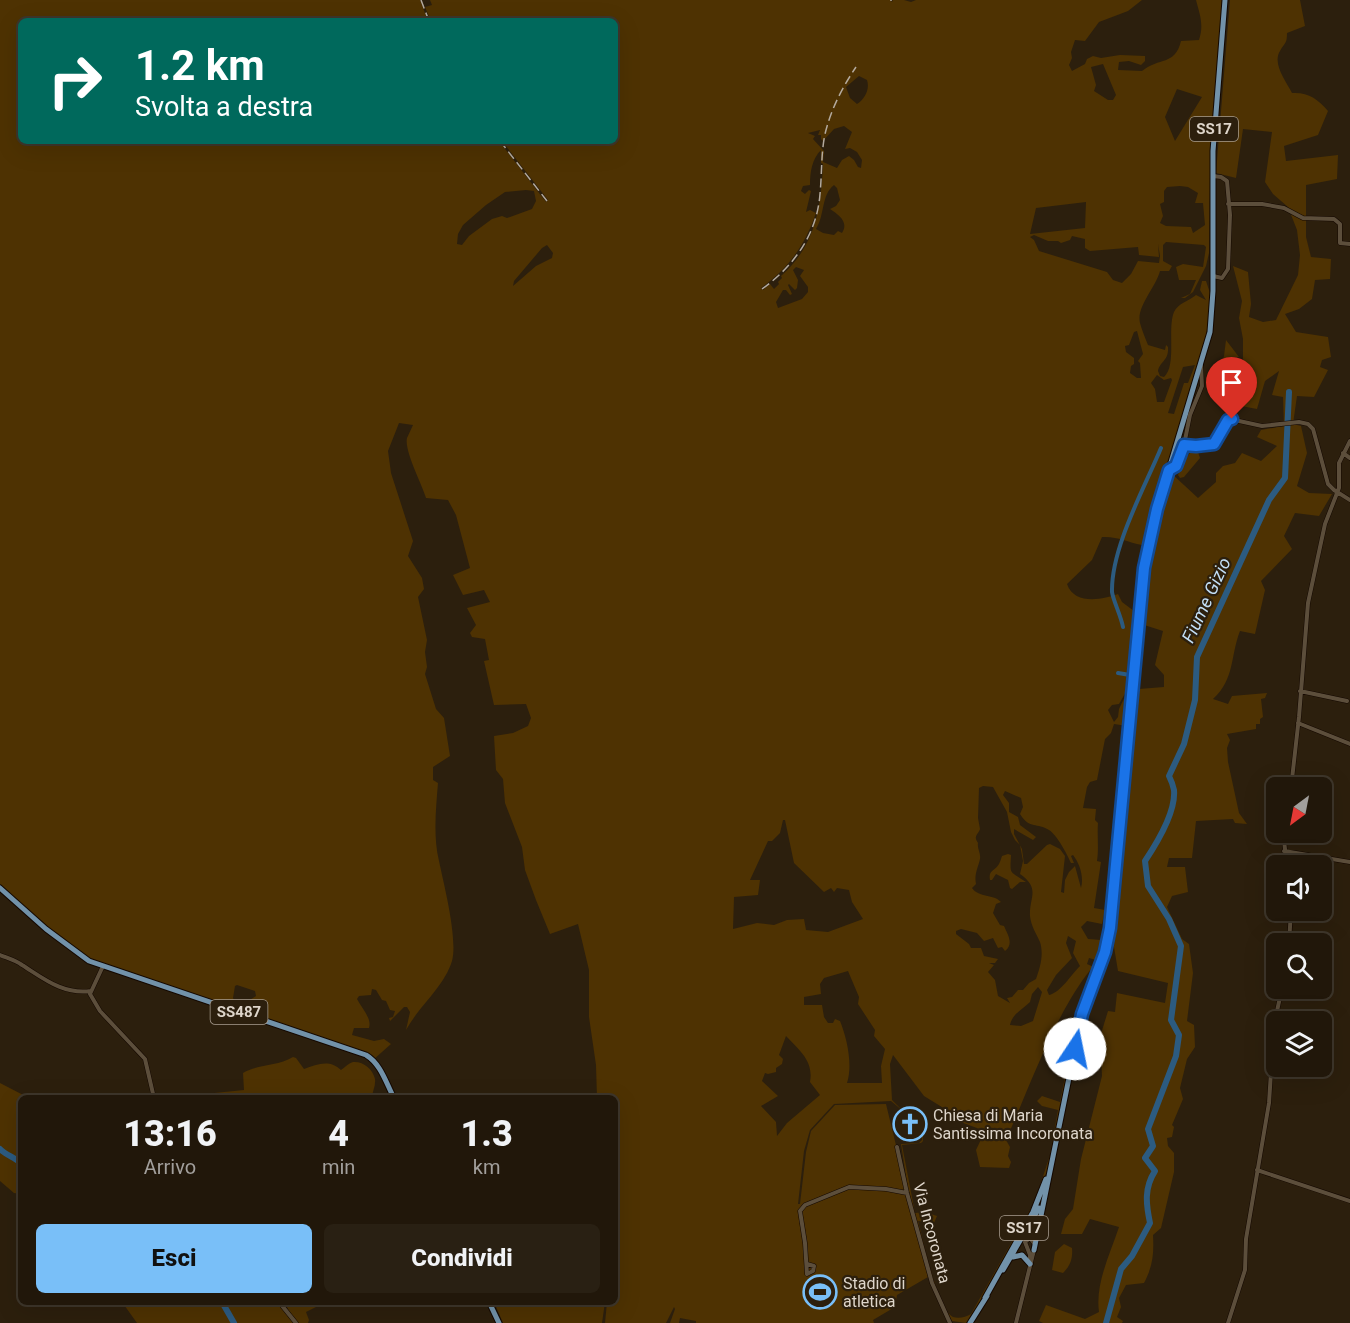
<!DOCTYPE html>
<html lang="it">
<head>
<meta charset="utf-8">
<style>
	:root { --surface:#21170a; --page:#292013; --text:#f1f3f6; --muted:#a29f9c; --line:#3e362b; --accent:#79bff8 }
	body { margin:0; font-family:Roboto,sans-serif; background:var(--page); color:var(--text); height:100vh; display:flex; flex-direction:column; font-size:22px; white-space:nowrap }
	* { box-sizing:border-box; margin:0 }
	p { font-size:20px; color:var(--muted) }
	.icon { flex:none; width:33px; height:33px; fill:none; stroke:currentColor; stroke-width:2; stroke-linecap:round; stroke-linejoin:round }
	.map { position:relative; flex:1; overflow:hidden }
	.panel { position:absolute; left:18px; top:1095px; width:600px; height:210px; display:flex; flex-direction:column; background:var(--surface); border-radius:9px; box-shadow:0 6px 24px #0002,0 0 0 2px var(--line) }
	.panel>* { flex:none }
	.hud { position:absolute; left:18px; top:18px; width:600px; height:126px; border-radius:9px; box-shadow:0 6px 24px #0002,0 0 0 2px var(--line); background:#00695c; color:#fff; overflow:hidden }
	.needle { width:39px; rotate:212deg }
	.controls { position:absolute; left:1266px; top:777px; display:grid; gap:12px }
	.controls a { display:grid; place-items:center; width:66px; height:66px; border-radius:9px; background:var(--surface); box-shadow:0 6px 24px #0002,0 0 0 2px var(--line); font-size:30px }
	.pin { position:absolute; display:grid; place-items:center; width:51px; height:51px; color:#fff; margin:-62px -26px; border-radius:50% 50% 50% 0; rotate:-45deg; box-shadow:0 0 6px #0007 }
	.pin .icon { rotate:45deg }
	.me { position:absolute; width:66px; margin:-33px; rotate:11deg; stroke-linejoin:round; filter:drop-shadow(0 0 4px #0008) }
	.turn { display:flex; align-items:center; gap:21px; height:126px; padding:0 18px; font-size:27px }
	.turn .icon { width:78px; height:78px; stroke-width:2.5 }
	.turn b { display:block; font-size:42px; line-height:51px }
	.eta { display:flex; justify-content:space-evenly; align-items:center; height:102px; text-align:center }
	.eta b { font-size:36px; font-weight:800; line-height:42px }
	.action { display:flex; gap:12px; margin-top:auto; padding:12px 18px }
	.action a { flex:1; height:69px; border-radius:9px; background:var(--accent); color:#111; font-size:24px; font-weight:800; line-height:69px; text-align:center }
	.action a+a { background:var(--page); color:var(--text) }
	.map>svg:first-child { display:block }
</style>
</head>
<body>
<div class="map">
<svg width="1350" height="1323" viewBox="0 0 1350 1323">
	<rect width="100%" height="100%" fill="#2c1f0d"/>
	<path fill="#4e3202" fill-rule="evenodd" d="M0,0H420L428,21H21V141H499L546,202L548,200L502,141H615V21H431L425,7L432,5L430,0H890L892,2L893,0H904L911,2L916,0H1142L1128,11L1099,22L1085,41L1075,40L1071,52L1072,58L1069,65L1072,71L1085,64L1087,59L1093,56L1101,58L1120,55L1145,56V61L1141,65L1129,61L1119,62L1118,70L1142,71C1159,57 1175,66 1181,41L1199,40C1204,25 1200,15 1196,0H1223L1210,178L1209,253L1206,266L1193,292L1185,298H1181L1190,294L1196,280H1179L1176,267L1183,264L1203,267L1206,247L1204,245L1166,242L1163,245V261L1172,266L1169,271H1160C1156,287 1136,307 1140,323C1142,330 1145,338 1148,345L1165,350L1166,345L1168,347C1169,361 1160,361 1158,371L1160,376L1164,377C1177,365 1167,329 1174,312C1178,303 1189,301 1196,295L1206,300L1200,290L1202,281H1206L1210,293L1209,316L1205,342L1170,458L1142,545C1127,542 1117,536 1102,537L1092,560L1067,584C1074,605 1102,600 1118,594L1122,602L1134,611L1130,685L1119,704L1112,705L1108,710L1114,722L1118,717L1119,709L1129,688L1127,726L1114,724L1111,733L1105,739L1097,780L1090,782L1087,787L1083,808L1096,809L1095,820L1098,823C1097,836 1099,848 1097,861L1101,862L1094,908L1105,910L1102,924L1087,921L1081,927L1088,939L1101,940L1099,961L1089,958L1087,964L1096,968L1078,1017L1049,1165L1036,1202L973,1315L966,1323L952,1321L935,1287L908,1189L901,1144L919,1143L922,1140L921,1112L903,1111L891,1101L834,1104L810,1130L804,1151L798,1204H800L806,1152L811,1131L835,1105L886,1104L928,1277L897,1295L895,1307L873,1320L874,1323H696V1321L680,1318L679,1323H670L675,1309L674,1307L666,1323H605L607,1302H615L617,1246L615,1214V1098H597L596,1065L589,1017V970L578,924L550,934L536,900L525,870L522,847L505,803L503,779L496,770L494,736L513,733L528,726L531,718L526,704L494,705L484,661L489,660L485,639L472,637L470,633L476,625L467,608L490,602L484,590L463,595L453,575L470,568L456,515L448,500L426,498C422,484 404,451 407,438C409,434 411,429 413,425L399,423L388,451L391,473L413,541L408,556L422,578L424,589L418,597L427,640L425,652L427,667L425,674L436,709L444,718L450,756L433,767V780L438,783C436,808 433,836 439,861C444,885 458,939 452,961C444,987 419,1006 406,1030L410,1012L407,1007H404L390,1021L389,1018L393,1017L395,1011L390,1010L386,1001L382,1000L376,990L372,989L371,995L359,996L357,999C362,1009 372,1018 369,1028H354L352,1035L374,1041L384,1039L391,1044L373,1060L89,961L0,888ZM1103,64L1116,95L1113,100H1108L1094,91L1096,85L1091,67ZM859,76L867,80C870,89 865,99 857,104L850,98L846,87ZM1177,89L1202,97L1175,141L1165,117ZM844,126L852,132L845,149L850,148L857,152L862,160L861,168L858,167L854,160L849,156L842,160L837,168L823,162L824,151L813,139L815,136L808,133L820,130L818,135H821V139L823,141L834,129ZM821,150V163L823,164C821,207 816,245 781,276L782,278L778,282L779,284L774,289L770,284L763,290L761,288C789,268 805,245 816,213L810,210L806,212L811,191L809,190L805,194L801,191L803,186L810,185C810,172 812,159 821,150ZM834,185L837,188L840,200L836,206L830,209C839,215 849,222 842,233L838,231L834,235L823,233L816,229C825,215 821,195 834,185ZM1180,186L1188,187L1198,193L1195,203H1203L1205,225L1193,233L1191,227L1166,226L1160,223L1163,216L1160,204L1164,202V191L1167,187ZM526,190L534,191L536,201L532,209L507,218L502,216L492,219L469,236L462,245L457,244L458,234L463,225L486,205L505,192ZM1086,202L1085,228L1030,234L1036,208ZM1034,235L1048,241H1058L1061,243L1070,240L1072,236L1085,239V248L1090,251L1138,247L1139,255L1159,257L1158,244L1160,256L1159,263L1138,261L1131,274L1122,283L1113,280L1107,272L1039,251L1034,240L1030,237ZM547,245L553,253L552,258L536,266L513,286L514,281L542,248ZM796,267L804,270L800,276L808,287V292L802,299L778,308L776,302L783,290H786L790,295L792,294L788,285L789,284L795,290L797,288L798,280L793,270ZM1137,331L1143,354L1138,361L1140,363L1141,378H1137L1130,373L1131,366L1134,364V358L1126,352L1125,346L1129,345L1134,332ZM1195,365L1188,383H1184L1174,414L1168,413L1183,367ZM1157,375L1164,380L1171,378L1172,380L1164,402H1157L1155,389L1151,383ZM983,786L993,787L1007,812L1011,832L1015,840L1020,845L1023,861L1020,874C1041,889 1029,897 1030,916C1031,926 1036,933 1040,942C1044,955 1040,968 1036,979L1029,983L1023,990H1018L1012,997L1007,998L1010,1003L998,996L995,980L988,972L994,965L989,963H995L998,959L984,956L981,948H971L969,944L956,934V931L961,929L977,933L984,941L993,938L998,948L1002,947L1005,951C1014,944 1008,935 1004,926L1000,925L993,913L996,904L1001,902C994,894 979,898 972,888L976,884C974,874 978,868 980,859C981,853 977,849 978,843C973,836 978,835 980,829L978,818L979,788ZM1005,791L1021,798L1023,807L1020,814C1030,830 1037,822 1049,830C1057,835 1067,854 1071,863H1074L1071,856L1073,855C1080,864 1084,877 1081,888L1075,866L1069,872L1065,880L1064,893L1061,892L1065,856L1060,849L1050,844L1047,845L1027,864H1024L1022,849L1014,834V829L1033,840L1036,837L1020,825L1018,817L1009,812V803L1003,795ZM783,820H785L794,863L824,892L831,888L834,892L837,888L849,890L852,902L863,919L828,932L806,930L804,919L787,920L774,925L757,923L733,929L734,897L758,895L760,880H750L768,841H772L780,833ZM1068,936L1076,941L1073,953L1080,966C1071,975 1060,993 1049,995L1047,990L1056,975L1072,958L1066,943ZM1091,969L1094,970L1077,1017L1060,1102L1042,1096L1037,1101L1042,1106L1058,1110L1050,1155L1035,1201L971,1314C966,1317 959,1319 953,1317C938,1310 923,1239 918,1221L934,1223L937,1216L925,1212L915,1213L902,1145L921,1143L923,1141L921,1112L903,1111L892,1100L890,1064L893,1055L924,1096L950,1112L958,1121L985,1131L976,1150L980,1167L1009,1168L1011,1162L1008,1156L1010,1147L1006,1140C1030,1086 1055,1014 1091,969ZM848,971L859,997L858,1004L875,1030L874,1036L885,1049L881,1066L882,1083H847C853,1065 847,1038 840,1021L835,1019L833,1023H828L824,1017L822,1005H804V997L821,994L820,984L824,978ZM237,985L255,991L256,996L245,1003L235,1002L233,998L235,986ZM1038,987L1042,992L1033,1021L1021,1026L1010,1025C1012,1014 1023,1009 1030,1002L1032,994ZM786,1036C799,1050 814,1061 810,1082L820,1095L787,1123L777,1136L776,1122L761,1106L778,1096L762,1081L765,1073L768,1074L776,1072V1068L782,1064L783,1059L779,1055Z
		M1230,0H1300L1305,26L1287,33C1287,44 1285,42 1280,51C1272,64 1286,81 1292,93C1308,92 1318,99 1328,111L1318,135L1284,146L1286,161L1338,155L1337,179L1306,185V237L1311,257L1331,259L1330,279L1315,280L1312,299L1299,309L1285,314L1296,332L1328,337L1331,357L1322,360L1320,367L1328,370L1314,397L1297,396L1293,424L1301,426L1307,453L1297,486L1309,493L1332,494L1319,516L1295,513L1284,536L1292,549L1261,581L1265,590L1255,634L1240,631C1230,657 1235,679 1213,699L1228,704L1232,696L1267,693L1265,698L1261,699L1263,717L1260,719V724H1256V729L1227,734L1230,740L1227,748L1228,762L1239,813L1247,824L1235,823L1233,819L1196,821L1192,858H1169L1167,867H1185L1188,892L1172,896L1167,907L1182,939L1189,944L1193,973L1187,1021L1194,1025L1195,1047L1187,1059L1180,1088L1183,1099L1172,1125L1174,1127L1172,1137L1167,1138L1168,1146L1174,1153V1172L1161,1228L1153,1235C1154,1253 1153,1266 1144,1283L1126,1285L1119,1298L1121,1307L1117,1317L1123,1321L1122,1323H1043L1039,1321L1046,1305L1085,1319L1099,1312C1095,1284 1110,1254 1119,1227L1090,1219L1082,1234H1061L1065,1219L1073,1209L1081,1159L1102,1076L1101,1056L1096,1050L1108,1011L1115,1012L1117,993L1165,1003L1168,983L1118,971L1114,947L1116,901L1139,689L1164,687V675L1155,665L1163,631L1141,624L1147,561L1154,530L1171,473L1198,498L1216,482V473L1223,466L1235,463L1242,453L1261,461L1277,446L1257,437L1261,430L1284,426L1283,397L1272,395L1279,371L1265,381L1257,409L1236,405L1232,398L1243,373V339L1239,318L1242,301L1233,266L1248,272L1251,304L1249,317L1263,322L1276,320L1298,275L1300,255L1297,230L1288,207L1273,194L1265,182L1272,132L1243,129L1236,178L1216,173Z
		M1226,340L1239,357H1235L1232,366L1237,368L1233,377L1222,391L1214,388L1224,356Z
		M1192,450L1198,452L1200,458L1184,477L1180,478L1178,475L1181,465Z
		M1008,854L1011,855C1010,876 1009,870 1026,882H1020L1012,889L1010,888L1008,880L996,874L992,880H990C988,870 995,871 999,864C1000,862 1001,859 1002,856Z
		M293,1057L296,1058L304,1069C317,1064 330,1059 341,1070C345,1067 349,1063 353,1062C363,1061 373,1069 375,1079C376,1086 372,1092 372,1098H165L244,1090L243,1073C257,1064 276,1067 293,1057Z
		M0,1083L29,1098H21V1194L14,1193L0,1181Z
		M1064,1244L1072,1248C1073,1259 1070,1266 1063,1273L1052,1270L1055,1252Z
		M122,1302H279L296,1323H137Z
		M289,1302H315L318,1306L306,1312L309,1320L308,1323H298L291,1315L286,1305Z
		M494,1302H605L602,1323H503Z"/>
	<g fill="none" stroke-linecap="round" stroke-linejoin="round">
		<path stroke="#2c5b80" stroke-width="4" d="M1123,627C1121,616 1113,600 1112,592C1111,548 1144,489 1161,448
			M1118,673L1130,675"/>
		<path stroke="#2c5b80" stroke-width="6" d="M0,1149C6,1155 14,1157 21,1163
			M222,1302L234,1323
			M1106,1323L1121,1269L1132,1256L1150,1223C1146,1204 1144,1188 1155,1171L1145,1158L1153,1146L1148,1129L1176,1056L1179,1035L1171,1020L1181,946L1169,919L1148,886L1145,861C1157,843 1176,812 1174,790C1173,785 1171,780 1169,776L1184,744L1195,700L1197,657L1269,500L1285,478L1289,392"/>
		<defs>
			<path id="minor" d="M1228,204H1262L1284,208L1303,218L1334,219L1340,224V243L1350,244
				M1213,276L1222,278L1228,269L1230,215L1227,181L1221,177L1213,176
				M1184,445L1203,446L1214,444L1230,419L1262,426L1299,422L1308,424L1313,429L1328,484L1334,490L1350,500
				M1343,453L1350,458
				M1169,470L1176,466L1184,445L1190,415L1202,386L1201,365
				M1300,691L1347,701
				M1298,723L1350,744
				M1291,788L1299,717L1308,603L1325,524L1339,488V463L1350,441
				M1283,832L1287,866
				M1284,851L1350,862
				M1289,944L1291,910
				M0,955C7,958 15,960 22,965C43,978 63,995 91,991
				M103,966L90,994L100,1011L145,1059L154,1098
				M897,1147L907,1193L932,1283L950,1323
				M1257,1170L1350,1201
				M1030,1262V1255L1025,1242L1030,1238L1034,1243
				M807,1264L814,1266L813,1271L807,1274L805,1243L800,1211L805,1205L849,1187L886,1189L907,1193
				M279,1302L296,1323
				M1016,1323L1034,1250
				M1228,1323L1245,1270L1246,1239L1269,1103L1274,1025L1282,988"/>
			<path id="major" d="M0,888L46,929L89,961L366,1055C381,1064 386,1083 394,1098
				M1034,1250L1082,1014L1105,952L1110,928L1144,568L1157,509L1210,332L1213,291V151L1225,0
				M1013,1257L1022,1255L1030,1264
				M1003,1270L1039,1208
				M985,1298L1033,1212L1046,1179
				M489,1302L499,1323
				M970,1323L987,1296"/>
		</defs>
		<use href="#minor" stroke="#140800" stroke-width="5"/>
		<use href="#major" stroke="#140800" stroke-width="7"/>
		<use href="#minor" stroke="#5c4e3b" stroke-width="4"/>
		<use href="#major" stroke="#7292a9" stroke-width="5"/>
		<path stroke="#b4aa9e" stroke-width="1.5" stroke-dasharray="9 4.5" stroke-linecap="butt" d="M421,0L429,21
			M891,1V0
			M500,141L547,201
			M762,289C794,266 817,234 820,194C822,174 821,153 825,134C831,109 842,88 856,67"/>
	</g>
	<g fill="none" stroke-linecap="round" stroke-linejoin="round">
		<defs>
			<path id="route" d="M1075,1049L1082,1014L1105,952L1110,928L1144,568L1157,509L1169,470L1176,466L1184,445L1196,446L1214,444L1228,420L1232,419"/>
		</defs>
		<use href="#route" stroke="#114b97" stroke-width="15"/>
		<use href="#route" stroke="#1a73e8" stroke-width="10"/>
	</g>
	<defs>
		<symbol id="church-ring" viewBox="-11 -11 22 22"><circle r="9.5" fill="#2c1f0d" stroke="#79bff8" stroke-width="1.5"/><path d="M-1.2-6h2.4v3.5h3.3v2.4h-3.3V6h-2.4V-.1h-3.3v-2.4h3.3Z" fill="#79bff8"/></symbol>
		<symbol id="stadium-ring" viewBox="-11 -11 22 22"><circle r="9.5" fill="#2c1f0d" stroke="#79bff8" stroke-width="1.5"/><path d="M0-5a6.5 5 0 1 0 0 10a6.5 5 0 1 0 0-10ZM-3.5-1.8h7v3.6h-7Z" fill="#79bff8"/></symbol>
	</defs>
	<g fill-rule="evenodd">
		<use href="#church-ring" x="891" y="1105" width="38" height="38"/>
		<use href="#stadium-ring" x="801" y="1273" width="38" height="38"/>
	</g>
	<g text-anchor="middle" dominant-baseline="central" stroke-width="4.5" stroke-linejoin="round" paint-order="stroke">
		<g fill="#2c1f0d" stroke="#a99e91" stroke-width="1.5">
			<rect x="1190" y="117" width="48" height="24" rx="4.5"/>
			<rect x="210.5" y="1000" width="57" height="24" rx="4.5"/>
			<rect x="1000" y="1216" width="48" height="24" rx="4.5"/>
		</g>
		<g font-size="15" font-weight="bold" fill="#ded5ca">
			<text x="1214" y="129">SS17</text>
			<text x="239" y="1012">SS487</text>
			<text x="1024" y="1228">SS17</text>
		</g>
		<g font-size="16" fill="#ded5ca" stroke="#2c1f0d" text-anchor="start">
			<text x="933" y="1115">Chiesa di Maria<tspan x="933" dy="18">Santissima Incoronata</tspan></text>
			<text x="843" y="1283">Stadio di<tspan x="843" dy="18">atletica</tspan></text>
		</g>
		<g font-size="16" fill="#ded5ca" stroke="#2c1f0d">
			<text transform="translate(932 1233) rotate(75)">Via Incoronata</text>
		</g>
		<g font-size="18" font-style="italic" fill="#c2def5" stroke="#2c1f0d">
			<text transform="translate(1206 600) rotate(-65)">Fiume Gizio</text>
		</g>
	</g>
</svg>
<div class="controls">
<a><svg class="needle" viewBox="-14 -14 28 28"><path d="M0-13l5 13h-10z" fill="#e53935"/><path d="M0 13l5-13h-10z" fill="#a29f9c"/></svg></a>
<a><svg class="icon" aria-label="sound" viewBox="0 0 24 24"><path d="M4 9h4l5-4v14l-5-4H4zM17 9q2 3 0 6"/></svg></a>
<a><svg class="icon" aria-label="search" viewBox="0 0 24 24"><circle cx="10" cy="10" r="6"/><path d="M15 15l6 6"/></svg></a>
<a><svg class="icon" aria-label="layers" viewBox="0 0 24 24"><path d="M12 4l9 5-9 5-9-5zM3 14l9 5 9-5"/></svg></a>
</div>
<div class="pin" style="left:1232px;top:419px;background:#d93025"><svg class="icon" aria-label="arrive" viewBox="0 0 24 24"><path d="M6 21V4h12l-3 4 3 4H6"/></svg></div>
<svg class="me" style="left:1075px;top:1049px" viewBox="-20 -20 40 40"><circle r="19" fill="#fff"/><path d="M0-13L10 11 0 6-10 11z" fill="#1a73e8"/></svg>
<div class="hud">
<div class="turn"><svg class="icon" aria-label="right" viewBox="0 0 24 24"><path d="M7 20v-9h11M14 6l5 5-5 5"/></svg><div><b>1.2 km</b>Svolta a destra</div></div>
</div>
<section class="panel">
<div class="eta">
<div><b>13:16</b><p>Arrivo</p></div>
<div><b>4</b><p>min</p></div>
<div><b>1.3</b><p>km</p></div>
</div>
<div class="action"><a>Esci</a><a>Condividi</a></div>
</section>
</div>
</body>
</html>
